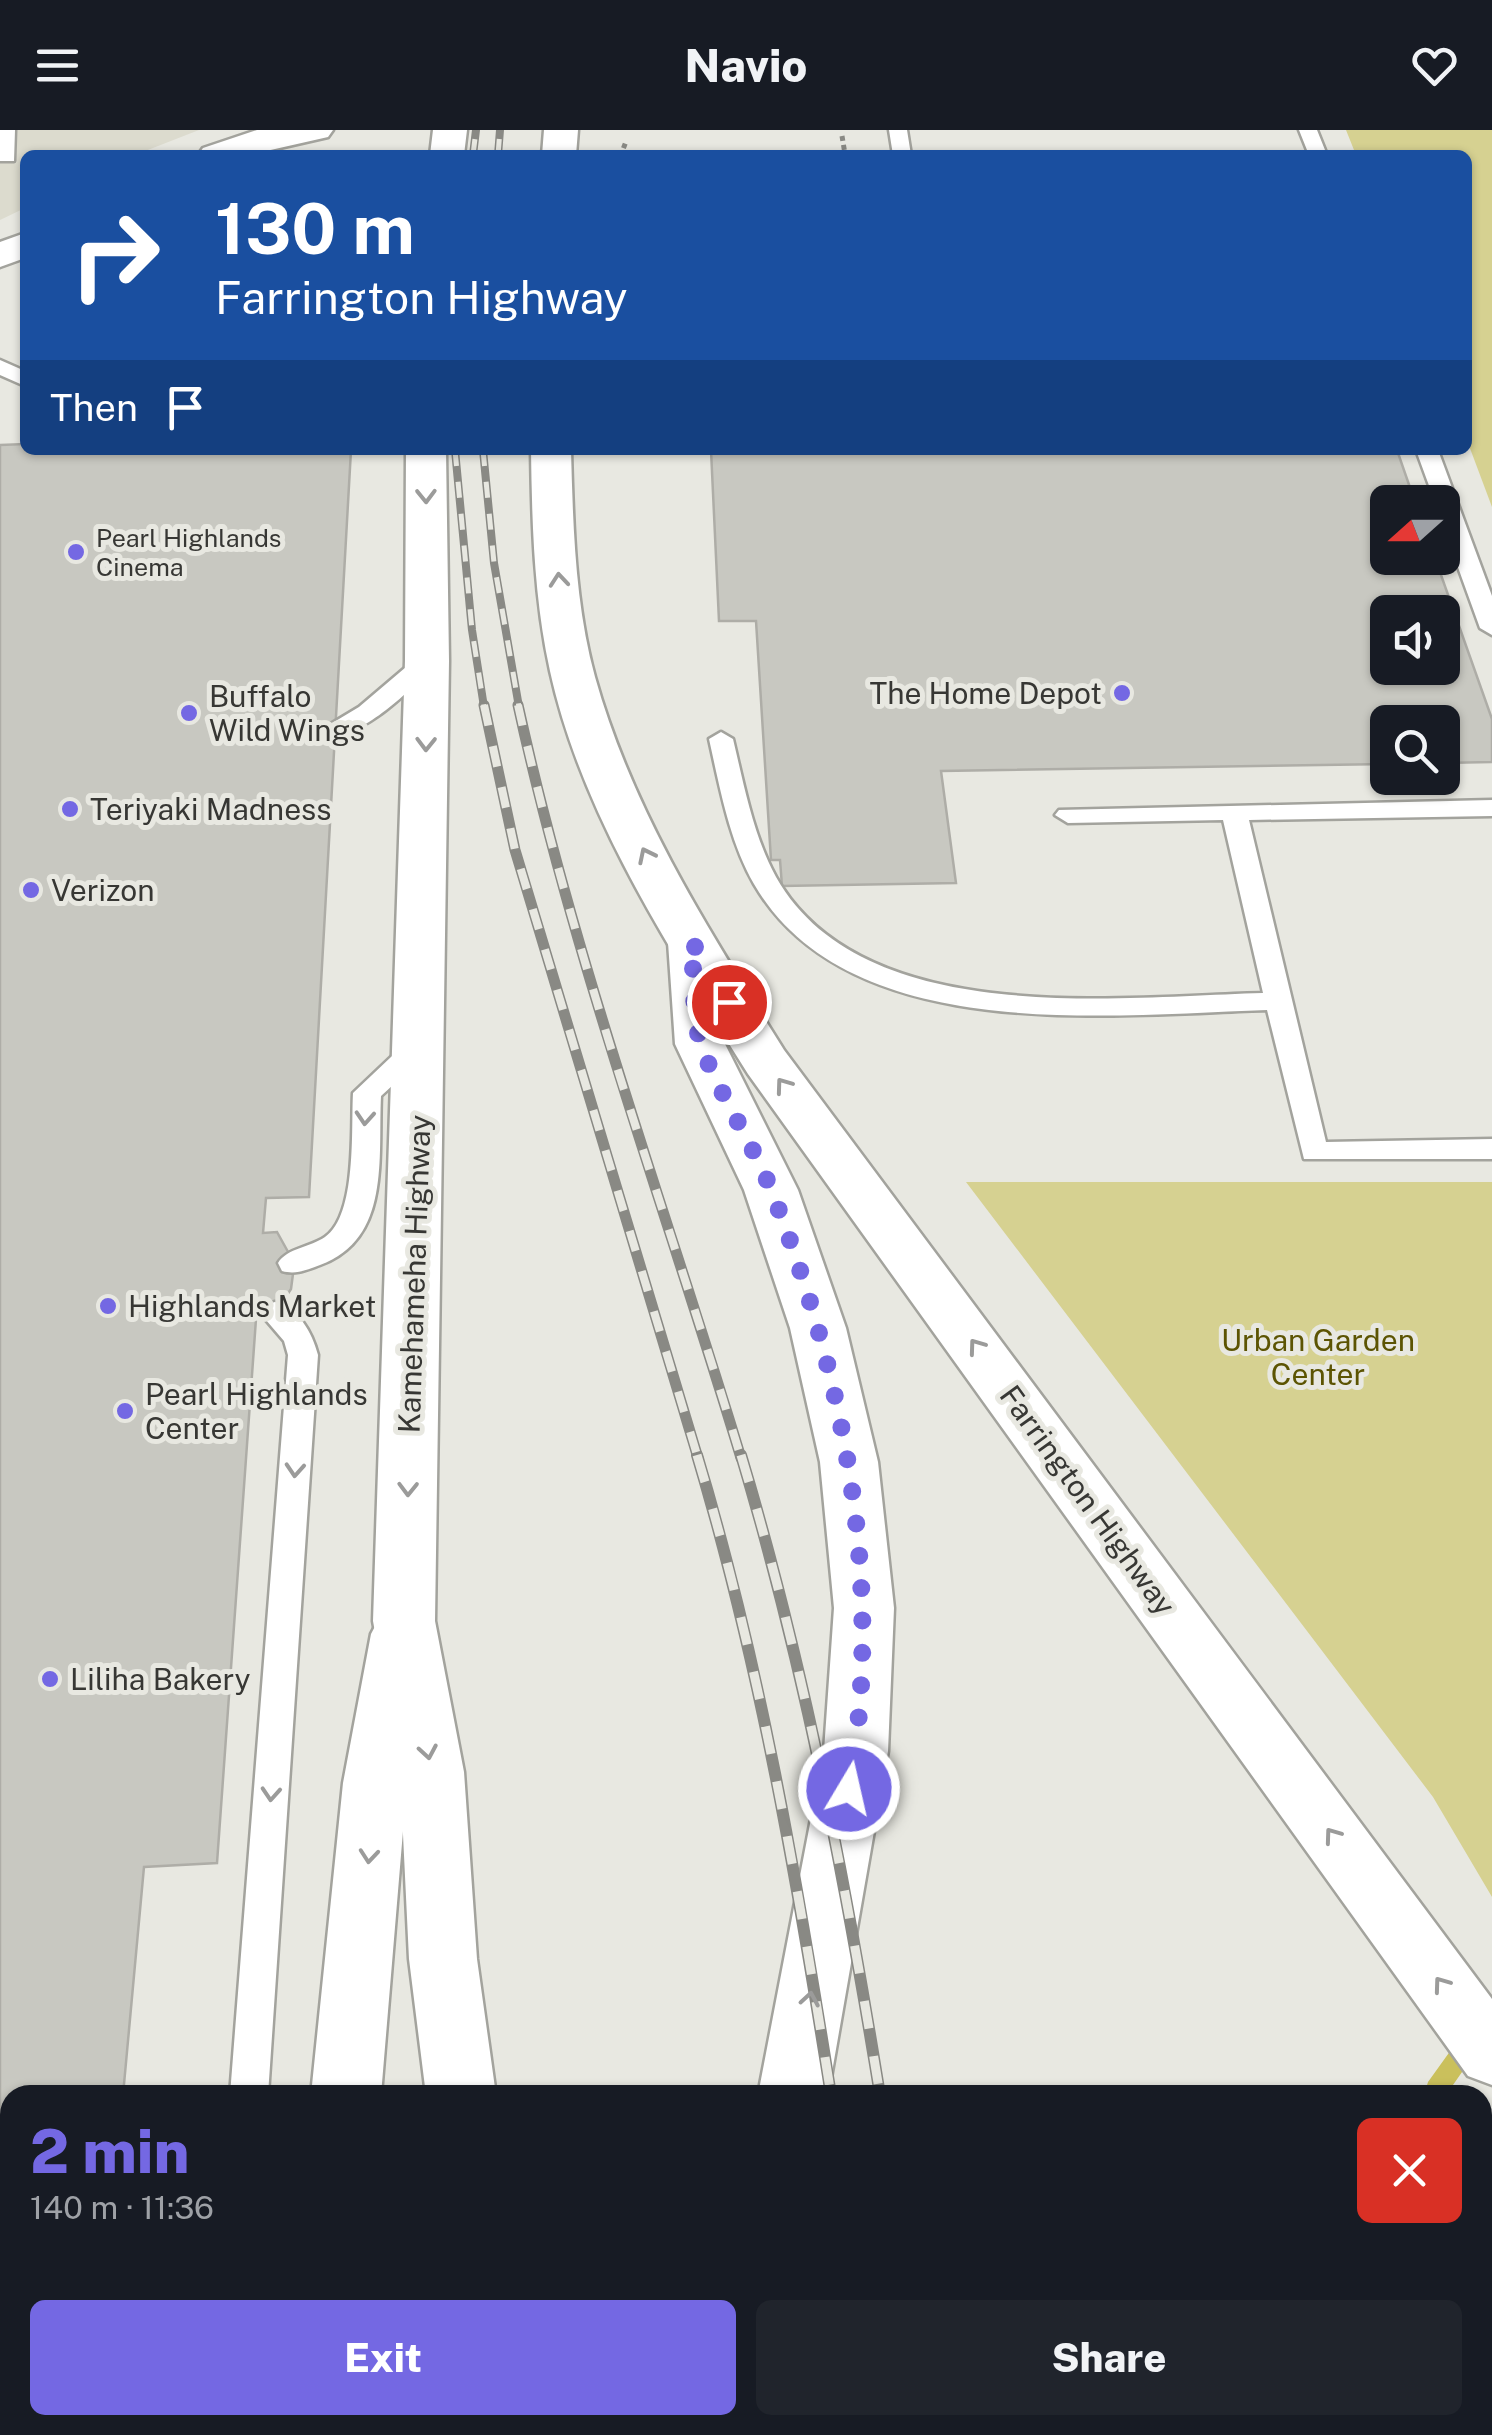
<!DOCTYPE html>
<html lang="en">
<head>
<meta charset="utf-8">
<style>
	:root { --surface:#171b24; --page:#20242c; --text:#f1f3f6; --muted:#9ea1a6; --accent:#7468e3 }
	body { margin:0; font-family:"Public Sans",sans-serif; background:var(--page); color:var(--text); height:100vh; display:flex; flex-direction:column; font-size:38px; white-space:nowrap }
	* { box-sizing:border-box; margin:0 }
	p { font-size:32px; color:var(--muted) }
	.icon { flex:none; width:55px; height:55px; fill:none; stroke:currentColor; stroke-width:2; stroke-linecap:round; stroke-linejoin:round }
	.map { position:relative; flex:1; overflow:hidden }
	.drawer { position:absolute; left:0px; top:1955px; width:1492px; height:350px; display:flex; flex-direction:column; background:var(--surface); border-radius:30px 30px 0 0; box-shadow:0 2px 8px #0004 }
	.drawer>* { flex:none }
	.guide { position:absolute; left:20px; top:20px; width:1452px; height:305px; border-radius:15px; box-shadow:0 2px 8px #0004; background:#1a4fa0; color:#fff; overflow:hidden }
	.needle { width:65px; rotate:249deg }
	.fabs { position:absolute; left:1370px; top:355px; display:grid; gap:20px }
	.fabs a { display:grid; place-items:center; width:90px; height:90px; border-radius:15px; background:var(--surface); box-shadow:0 2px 8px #0004; font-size:50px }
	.pin { position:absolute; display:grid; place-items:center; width:85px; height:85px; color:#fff; margin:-42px; border:5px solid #fff; border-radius:50%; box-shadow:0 2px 10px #0007 }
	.me { position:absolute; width:110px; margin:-55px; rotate:9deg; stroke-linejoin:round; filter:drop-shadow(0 0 8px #0008) }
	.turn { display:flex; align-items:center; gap:35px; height:210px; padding:0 30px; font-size:45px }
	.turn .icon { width:130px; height:130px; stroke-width:2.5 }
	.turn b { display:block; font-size:70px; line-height:85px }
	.then { display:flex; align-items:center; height:95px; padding:0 30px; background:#0003; gap:20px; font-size:38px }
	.round { display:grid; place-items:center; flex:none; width:105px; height:105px; border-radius:15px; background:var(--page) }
	.headline { display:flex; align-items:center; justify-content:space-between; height:170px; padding:0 30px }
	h1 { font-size:60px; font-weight:800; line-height:75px; color:var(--accent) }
	.action { display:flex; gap:20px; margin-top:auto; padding:20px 30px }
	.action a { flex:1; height:115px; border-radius:15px; background:var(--accent); color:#fff; font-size:40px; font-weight:800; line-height:115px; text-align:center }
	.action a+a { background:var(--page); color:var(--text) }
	header { display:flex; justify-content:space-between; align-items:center; height:130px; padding:0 30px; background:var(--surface); font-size:45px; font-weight:800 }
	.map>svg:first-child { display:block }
</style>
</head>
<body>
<header><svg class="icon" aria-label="menu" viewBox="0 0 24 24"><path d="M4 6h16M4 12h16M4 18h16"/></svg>Navio<svg class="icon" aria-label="heart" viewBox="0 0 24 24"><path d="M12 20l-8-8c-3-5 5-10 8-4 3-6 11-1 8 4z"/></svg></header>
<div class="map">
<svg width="1492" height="2305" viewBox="0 0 1492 2305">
	<rect width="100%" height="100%" fill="#e8e8e1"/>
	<path fill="#dcdbce" d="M0,0H199L135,25H25V78L0,90Z"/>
	<path fill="#d6d191" d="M1346,0H1492V377L1468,313V25H1356Z
		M966,1052H1492V1767L1433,1667Z
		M376,2295H493L495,2305H374Z"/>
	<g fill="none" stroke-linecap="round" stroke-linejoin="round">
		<path fill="#cac05c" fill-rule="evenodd" d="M1492,1871V1899L1446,1965H1424L1428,1952L1484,1874Z
			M1405,2295H1429L1428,2305H1404Z"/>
	</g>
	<path fill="#c8c8c1" stroke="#aeada7" stroke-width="2.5" fill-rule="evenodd" d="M25,314V320H351L309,1067L266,1068L263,1103L277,1102L292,1129L293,1144L291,1159L272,1188L256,1189L217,1733L144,1737L123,1965H10V2295H92L91,2305H0V315Z
		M711,320H1397L1415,372H1388V428H1435L1492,589V632L1442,633V592H1388V634L941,641L956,753L782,756L780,730H771L756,491H719ZM1388,482H1442V538H1388Z"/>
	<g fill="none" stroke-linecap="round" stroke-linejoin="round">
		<defs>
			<path id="lane" d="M0,0H15L14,31H0Z
				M889,0H907L911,25H893Z
				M1299,0H1317L1327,25H1309Z
				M0,230L25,241V256L0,245Z
				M1416,320H1438L1492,466V505L1480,498L1442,393V372H1435Z
				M427,524L439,531L435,536C412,557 361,612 327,603L324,598L359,577L419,526Z
				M721,602L733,609C744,655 753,705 776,747C862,899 1116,867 1263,863L1223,690L1068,693L1055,685L1059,680L1492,670V686L1249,690L1326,1012L1492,1009V1029H1304L1267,880C1108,885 848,916 754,754C729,710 720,658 709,609Z
				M420,906L430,909L434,915L430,921L381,966C378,1028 391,1109 320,1135C306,1140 296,1145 282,1141L278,1133C287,1118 311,1117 325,1107C357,1085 351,999 353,963L410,909Z
				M275,1172C299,1179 312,1202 318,1225L268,1965H230L288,1225L284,1211L260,1183L264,1175Z
				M204,2295H246L245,2305H203Z"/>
			<path id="secondary" d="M257,0H333L328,7L249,25H198L203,18Z
				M25,103V128L0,137V112Z
				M692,796L709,801L716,812L725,914L798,1060L846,1198L878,1332L894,1478L888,1621L828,1965H758L824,1621L834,1478L820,1332L790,1198L744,1060L675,914L668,812L675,801Z
				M402,1479L424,1487L433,1504L407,1653L381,1965H311L343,1653L371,1504L380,1487Z
				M271,2295H347L346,2305H270Z
				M695,2295H771L769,2305H693Z"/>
			<path id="primary" d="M433,0H467L464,25H430Z
				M544,0H578L576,25H542Z
				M406,320H446L449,531L435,1491L464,1642L477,1829L496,1965H426L409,1829L400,1642L373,1491L405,531Z
				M531,320H571C573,396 575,474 595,547C633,683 710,802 784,920L1492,1869V1955L1468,1946L748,944C670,819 582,686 550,541C534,468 532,394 531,320Z
				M489,2295H565L568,2305H492Z"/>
		</defs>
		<use href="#lane" stroke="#a3a39d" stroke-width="5"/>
		<use href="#secondary" stroke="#a3a39d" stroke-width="5"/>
		<use href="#primary" stroke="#a3a39d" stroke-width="5"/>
		<path stroke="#8a8a85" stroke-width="5" stroke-dasharray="5 4" stroke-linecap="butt" d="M842,6L845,24
			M622,15L630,18"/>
		<use href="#lane" fill="#fff" fill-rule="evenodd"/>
		<use href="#secondary" fill="#fff" fill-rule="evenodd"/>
		<use href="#primary" fill="#fff" fill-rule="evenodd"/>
		<defs>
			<path id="rail-far2" d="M473,25L476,0
				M498,25L500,0
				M455,320L472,500L484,577
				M483,320L494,433L519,577"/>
			<path id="rail-far1" d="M484,575L515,720L698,1328
				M518,575C574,831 665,1077 741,1328"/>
			<path id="rail" d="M697,1325C760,1534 797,1750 831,1965
				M741,1325C804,1535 845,1749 880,1965
				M866,2295L867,2305
				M920,2295L921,2305"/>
		</defs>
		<use href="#rail-far2" stroke="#898984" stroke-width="8"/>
		<use href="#rail-far1" stroke="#898984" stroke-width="11"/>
		<use href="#rail" stroke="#898984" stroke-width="12"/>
		<use href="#rail-far2" stroke="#e8e8e1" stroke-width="5" stroke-dasharray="16" stroke-linecap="butt"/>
		<use href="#rail-far1" stroke="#e8e8e1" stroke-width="8" stroke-dasharray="21" stroke-linecap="butt"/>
		<use href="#rail" stroke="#e8e8e1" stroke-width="9" stroke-dasharray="28" stroke-linecap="butt"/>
	</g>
	<defs><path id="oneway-chevron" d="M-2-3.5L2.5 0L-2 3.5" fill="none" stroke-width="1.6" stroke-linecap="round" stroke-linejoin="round" transform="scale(2.5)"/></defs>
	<g stroke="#9b9b9a">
		<use href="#oneway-chevron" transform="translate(426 366) rotate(89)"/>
		<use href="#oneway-chevron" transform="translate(559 450) rotate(-95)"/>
		<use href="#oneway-chevron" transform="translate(426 614) rotate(91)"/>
		<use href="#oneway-chevron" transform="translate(646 725) rotate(-116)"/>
		<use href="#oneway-chevron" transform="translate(783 955) rotate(-126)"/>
		<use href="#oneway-chevron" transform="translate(365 988) rotate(94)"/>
		<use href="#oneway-chevron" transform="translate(976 1216) rotate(-126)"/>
		<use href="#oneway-chevron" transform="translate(295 1340) rotate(94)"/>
		<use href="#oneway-chevron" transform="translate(408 1359) rotate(91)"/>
		<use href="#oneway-chevron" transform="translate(428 1622) rotate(80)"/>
		<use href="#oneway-chevron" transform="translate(271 1664) rotate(94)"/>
		<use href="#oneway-chevron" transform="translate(1332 1705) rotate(-126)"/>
		<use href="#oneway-chevron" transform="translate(369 1726) rotate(95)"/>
		<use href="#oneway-chevron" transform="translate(1441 1854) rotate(-126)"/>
		<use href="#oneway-chevron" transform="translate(810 1869) rotate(-80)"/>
	</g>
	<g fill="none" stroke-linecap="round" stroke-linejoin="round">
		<path stroke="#7468e3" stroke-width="18" stroke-dasharray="0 32.4" d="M729,872L692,812C694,842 692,890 702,918C721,967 752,1012 772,1062C845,1249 885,1459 849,1659"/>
	</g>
	<g fill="#7468e3" stroke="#e8e8e1" stroke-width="4">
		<circle cx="76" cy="422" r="10"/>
		<circle cx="1122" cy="563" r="10"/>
		<circle cx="189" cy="583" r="10"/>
		<circle cx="70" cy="679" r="10"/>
		<circle cx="31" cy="760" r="10"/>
		<circle cx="108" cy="1176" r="10"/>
		<circle cx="125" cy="1281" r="10"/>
		<circle cx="50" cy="1549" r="10"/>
	</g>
	<g text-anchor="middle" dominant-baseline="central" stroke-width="10" stroke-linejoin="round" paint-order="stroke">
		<g font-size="25" fill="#373734" stroke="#e8e8e1" text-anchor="start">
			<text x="96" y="408">Pearl Highlands<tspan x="96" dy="29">Cinema</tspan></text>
		</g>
		<g font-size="30" fill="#373734" stroke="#e8e8e1" text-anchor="start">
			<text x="1102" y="563" text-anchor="end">The Home Depot</text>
			<text x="209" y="566">Buffalo<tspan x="209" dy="34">Wild Wings</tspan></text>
			<text x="90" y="679">Teriyaki Madness</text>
			<text x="51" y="760">Verizon</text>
			<text x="128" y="1176">Highlands Market</text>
			<text x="145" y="1264">Pearl Highlands<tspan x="145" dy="34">Center</tspan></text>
			<text x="70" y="1549">Liliha Bakery</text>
		</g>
		<g font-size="30" fill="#373734" stroke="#e8e8e1">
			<text transform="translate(414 1144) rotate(-88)">Kamehameha Highway</text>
			<text transform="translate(1088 1370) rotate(54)">Farrington Highway</text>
		</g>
		<g font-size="30" fill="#5c5403" stroke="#e8e8e1">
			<text x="1318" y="1210">Urban Garden<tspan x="1318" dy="34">Center</tspan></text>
		</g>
	</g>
</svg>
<div class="fabs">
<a><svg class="needle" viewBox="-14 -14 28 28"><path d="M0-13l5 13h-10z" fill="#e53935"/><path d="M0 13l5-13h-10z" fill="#9ea1a6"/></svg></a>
<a><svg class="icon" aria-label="sound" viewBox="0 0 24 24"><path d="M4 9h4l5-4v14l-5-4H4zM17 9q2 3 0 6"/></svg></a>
<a><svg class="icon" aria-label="search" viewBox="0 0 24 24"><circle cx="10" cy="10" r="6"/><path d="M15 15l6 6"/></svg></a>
</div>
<div class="pin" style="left:729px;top:872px;background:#d93025"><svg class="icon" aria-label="arrive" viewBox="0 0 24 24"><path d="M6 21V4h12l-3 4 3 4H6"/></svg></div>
<svg class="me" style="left:849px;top:1659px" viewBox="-20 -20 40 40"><circle r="17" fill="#7468e3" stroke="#fff" stroke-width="3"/><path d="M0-11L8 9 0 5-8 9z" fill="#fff"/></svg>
<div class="guide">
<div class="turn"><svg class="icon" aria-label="right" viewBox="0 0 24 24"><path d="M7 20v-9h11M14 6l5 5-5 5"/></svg><div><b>130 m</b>Farrington Highway</div></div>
<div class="then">Then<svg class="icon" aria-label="arrive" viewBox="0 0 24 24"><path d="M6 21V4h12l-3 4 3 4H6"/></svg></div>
</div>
<section class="drawer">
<div class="headline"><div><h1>2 min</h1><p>140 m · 11:36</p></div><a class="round" style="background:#d93025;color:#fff"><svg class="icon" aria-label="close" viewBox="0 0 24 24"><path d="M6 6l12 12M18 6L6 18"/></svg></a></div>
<div class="action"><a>Exit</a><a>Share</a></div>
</section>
</div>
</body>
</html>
